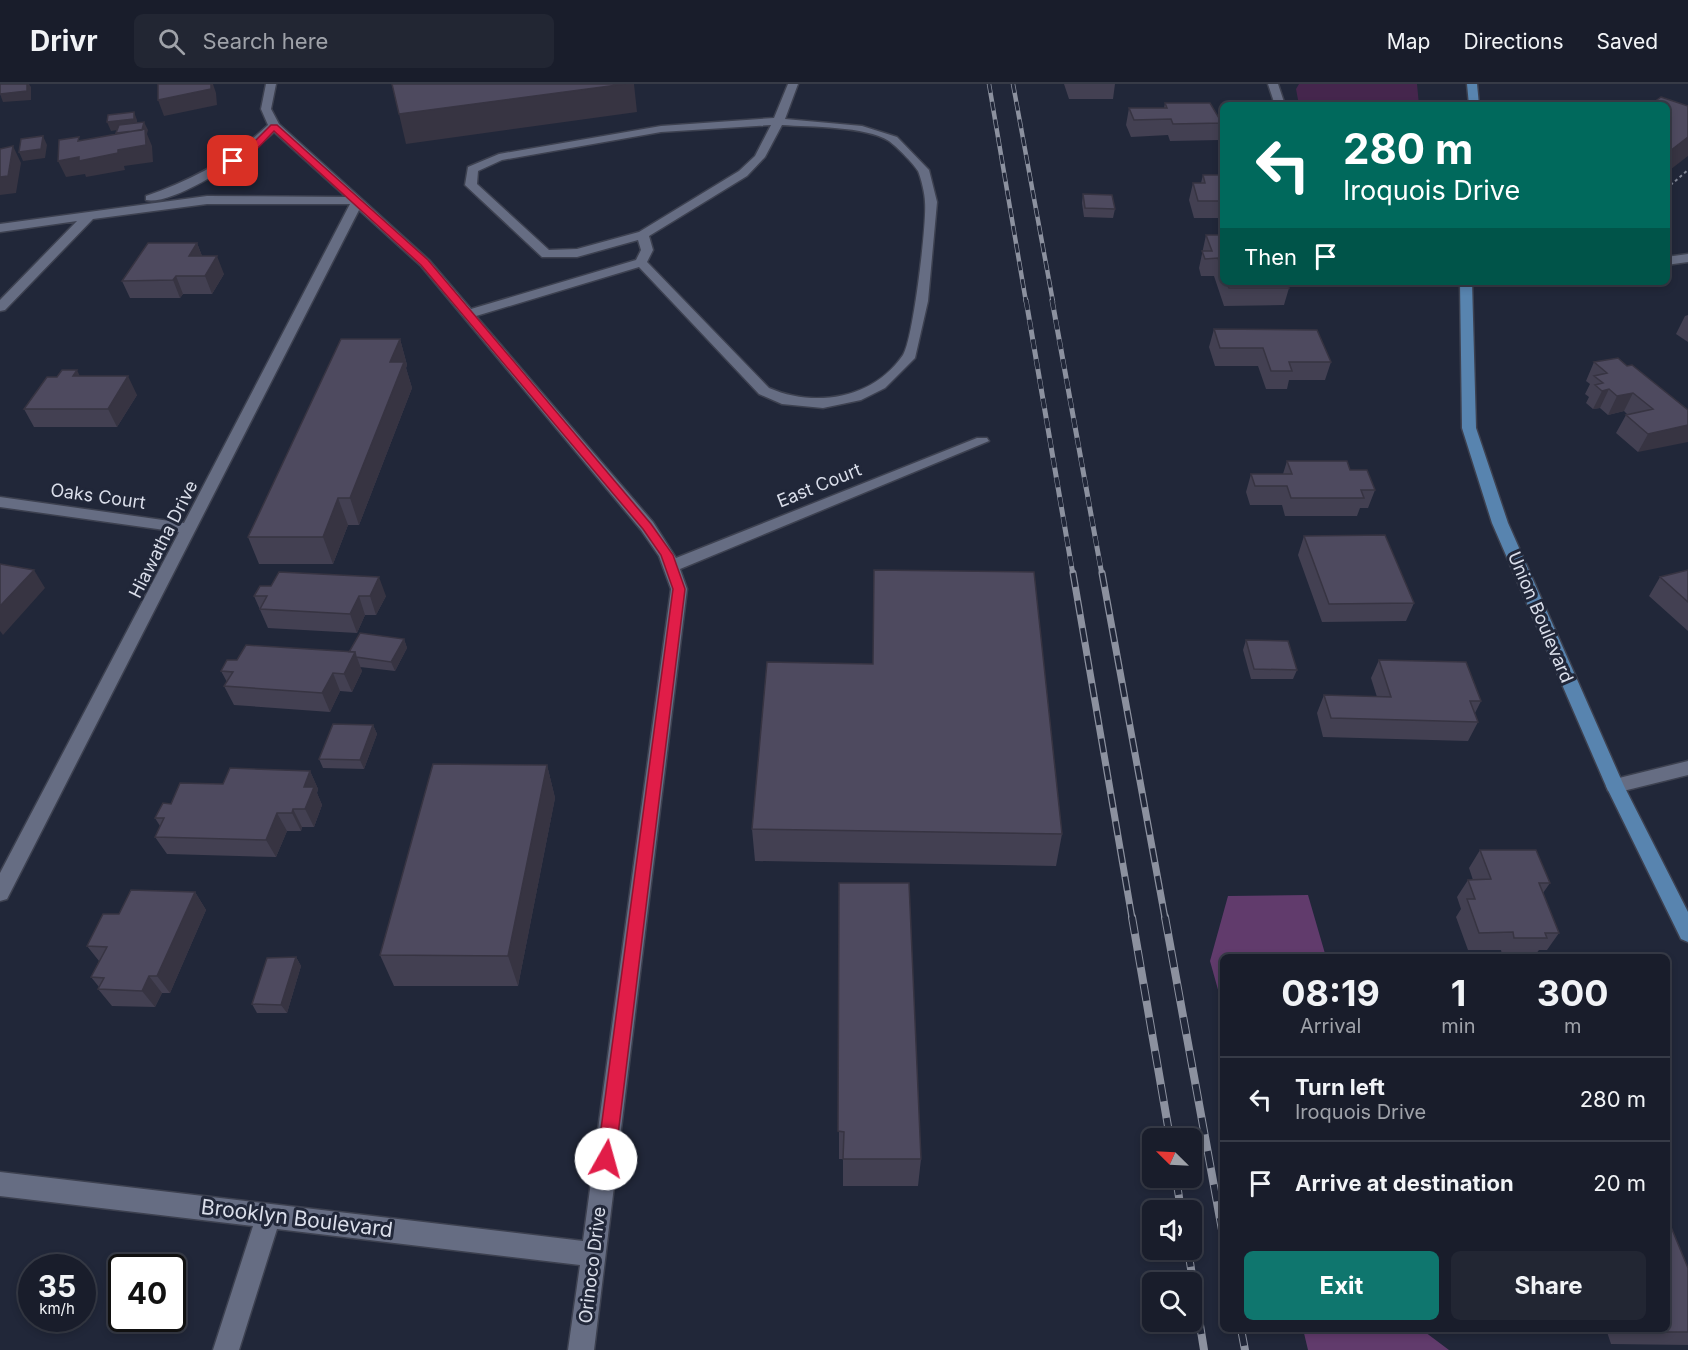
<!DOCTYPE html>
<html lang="en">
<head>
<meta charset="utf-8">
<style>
	:root { --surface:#191d2b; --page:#222633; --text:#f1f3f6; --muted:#9fa2a9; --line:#373b47; --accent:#0f766e }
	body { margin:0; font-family:Inter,sans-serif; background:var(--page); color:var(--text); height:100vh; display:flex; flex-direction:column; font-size:22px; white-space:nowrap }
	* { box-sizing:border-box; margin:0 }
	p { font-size:20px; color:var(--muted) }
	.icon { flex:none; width:33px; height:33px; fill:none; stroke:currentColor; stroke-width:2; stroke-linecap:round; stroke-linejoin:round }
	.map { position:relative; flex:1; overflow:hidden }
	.drawer { position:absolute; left:1220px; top:870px; width:450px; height:378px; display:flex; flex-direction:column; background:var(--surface); border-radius:9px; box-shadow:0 3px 9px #0003,0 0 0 2px var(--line) }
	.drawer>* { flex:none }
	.banner { position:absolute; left:1220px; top:18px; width:450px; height:183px; border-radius:9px; box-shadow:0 3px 9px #0003,0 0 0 2px var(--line); background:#00695c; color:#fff; overflow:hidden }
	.needle { width:39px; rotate:294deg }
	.tools { position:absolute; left:1142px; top:1044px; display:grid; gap:12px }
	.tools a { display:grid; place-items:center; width:60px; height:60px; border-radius:9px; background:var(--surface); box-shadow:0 3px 9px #0003,0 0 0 2px var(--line); font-size:30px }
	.speed { position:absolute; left:18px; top:1170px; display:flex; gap:12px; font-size:30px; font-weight:700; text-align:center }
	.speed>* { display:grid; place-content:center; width:78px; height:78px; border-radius:50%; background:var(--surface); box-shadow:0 3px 9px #0003,0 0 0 2px var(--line); line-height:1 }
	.speed small { font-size:15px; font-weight:400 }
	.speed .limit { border:3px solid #111; border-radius:9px; background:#fff; color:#111 }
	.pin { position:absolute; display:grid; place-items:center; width:51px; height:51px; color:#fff; margin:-26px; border-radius:12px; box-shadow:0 3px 9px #0006 }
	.me { position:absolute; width:66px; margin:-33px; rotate:7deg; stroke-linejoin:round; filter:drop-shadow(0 0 4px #0008) }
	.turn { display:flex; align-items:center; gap:21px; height:126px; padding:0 24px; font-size:27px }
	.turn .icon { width:78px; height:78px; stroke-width:2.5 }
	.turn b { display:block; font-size:42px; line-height:51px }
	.then { display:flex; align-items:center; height:57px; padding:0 24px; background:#0003; gap:12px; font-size:22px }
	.eta { display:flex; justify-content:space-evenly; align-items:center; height:102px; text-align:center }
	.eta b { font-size:36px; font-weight:700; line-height:42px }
	.primary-button { display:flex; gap:12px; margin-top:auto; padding:12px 24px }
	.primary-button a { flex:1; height:69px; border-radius:9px; background:var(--accent); color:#fff; font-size:24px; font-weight:700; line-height:69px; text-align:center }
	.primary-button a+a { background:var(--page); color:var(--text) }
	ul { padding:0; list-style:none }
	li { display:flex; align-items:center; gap:18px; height:84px; padding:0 24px; border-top:2px solid var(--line) }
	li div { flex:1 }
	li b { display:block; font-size:22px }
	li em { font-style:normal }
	header { display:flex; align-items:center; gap:36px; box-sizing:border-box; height:84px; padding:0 30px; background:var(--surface); border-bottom:2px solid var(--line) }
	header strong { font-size:28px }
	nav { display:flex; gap:33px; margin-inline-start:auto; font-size:21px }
	.search { width:420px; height:54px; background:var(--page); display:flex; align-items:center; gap:15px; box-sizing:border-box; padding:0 21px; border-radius:9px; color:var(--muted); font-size:22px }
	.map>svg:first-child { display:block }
</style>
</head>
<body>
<header>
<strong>Drivr</strong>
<div class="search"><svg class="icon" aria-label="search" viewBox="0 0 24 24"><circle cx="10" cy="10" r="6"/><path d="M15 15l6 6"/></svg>Search here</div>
<nav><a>Map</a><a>Directions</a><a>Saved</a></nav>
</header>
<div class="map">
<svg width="1688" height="1266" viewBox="0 0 1688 1266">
	<rect width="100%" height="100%" fill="#212739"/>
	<path fill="#45264d" d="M1299,0H1417L1419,21H1299L1296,5Z"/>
	<path fill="#613b6c" d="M1308,811L1326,873H1222V920L1210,877L1228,812Z
		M1303,1245H1421L1449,1266H1308Z"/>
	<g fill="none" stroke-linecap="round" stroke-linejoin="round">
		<defs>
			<path id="minor" d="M266,0H276L271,25L279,40L429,176L471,225L636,176L641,166L638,156L577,173H542L465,101L468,83L499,70L661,42L774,34L788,0H798L785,35L862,42L897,53L929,86L937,118L928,217L915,274L885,304L861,316L823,324L782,320L759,310L639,183L476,232L653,438L676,474L977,354H987L989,357L680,485L687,505L594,1266H568L580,1181L277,1145L239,1266H213L253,1142L0,1112V1088L583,1157L671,505L659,472L641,446L421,182L359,126L7,815L0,817V789L179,448L0,423V413L184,439L350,120H207L93,135L5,226L0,227V216L77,137L0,148V140L207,112L346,113L274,48C253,68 175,122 146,116V112C192,96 232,75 268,41L261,25ZM771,41L755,72L739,87L639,148L577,165L549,166L477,100L478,87L502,76L661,48ZM782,41C811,43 865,42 889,57C897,63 913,79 918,87C921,94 925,110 925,118C927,139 913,256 903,271C873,315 815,324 769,304L647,178L653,166L649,152L747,92L765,73Z
				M1268,0H1278L1285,21H1275Z
				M1688,170V178L1666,181V173Z
				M1688,677V691L1615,709L1608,707L1606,702L1608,697L1615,695Z"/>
			<path id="major" d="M1467,0H1477L1479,21H1469Z
				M1460,198H1472L1476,344L1508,439L1624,702L1688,828V858L1681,855L1606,702L1492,439L1462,344Z"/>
		</defs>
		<use href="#minor" stroke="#3d4150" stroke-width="3"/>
		<use href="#major" stroke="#3d4150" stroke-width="3"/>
		<path stroke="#808594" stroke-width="2" stroke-dasharray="3 3" stroke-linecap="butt" d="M1666,105L1688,86"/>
		<use href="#minor" fill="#666d83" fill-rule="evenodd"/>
		<use href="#major" fill="#5884af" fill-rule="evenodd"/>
		<defs>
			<path id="rail-far3" d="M989,0L1026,218
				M1013,0L1053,218"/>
			<path id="rail-far2" d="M1026,216L1073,491
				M1052,216L1102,491"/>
			<path id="rail-far1" d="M1073,489L1132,834
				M1102,489L1165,834"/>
			<path id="rail" d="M1132,833L1170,1054
				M1165,833L1222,1146
				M1176,1094L1181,1126
				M1188,1166L1204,1266
				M1241,1245L1245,1266"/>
		</defs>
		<use href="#rail-far3" stroke="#8c919f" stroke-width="4.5"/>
		<use href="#rail-far2" stroke="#8c919f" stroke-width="5"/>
		<use href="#rail-far1" stroke="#8c919f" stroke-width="7"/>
		<use href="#rail" stroke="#8c919f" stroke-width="8"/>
		<use href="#rail-far3" stroke="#212739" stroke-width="3" stroke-dasharray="9" stroke-linecap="butt"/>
		<use href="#rail-far2" stroke="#212739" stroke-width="4" stroke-dasharray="10" stroke-linecap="butt"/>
		<use href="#rail-far1" stroke="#212739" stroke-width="4.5" stroke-dasharray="14" stroke-linecap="butt"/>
		<use href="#rail" stroke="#212739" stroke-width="6" stroke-dasharray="17" stroke-linecap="butt"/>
	</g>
	<path fill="#434052" d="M1064,0H1115L1113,15H1069Z
		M1165,19L1222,38L1220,56L1170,57L1168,51L1131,53L1126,41L1129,24H1164Z
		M1203,91H1222V134H1194L1189,116L1193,99H1201Z
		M1083,110L1115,125L1113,134L1084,133L1082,119Z
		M1206,151H1222V198H1286L1289,204L1284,221L1224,222L1214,192H1201L1199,184Z
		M197,159L202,172L224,190L212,210H183L180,214H130L122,197Z
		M1688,231V258L1676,250L1685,232Z
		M1214,245L1331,278L1325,296H1289L1287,305H1266L1258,282H1215L1209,263Z
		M400,255L407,281L406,284L412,304L359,441H348L333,480H259L248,453Z
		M1594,278L1627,282L1688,326L1638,368L1616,349L1626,331L1627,330L1624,327L1608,331L1600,324L1593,325L1586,319L1589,313L1585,310L1590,300L1586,297Z
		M80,292L137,311L117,343H34L24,325Z
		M1287,377L1375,406L1368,424H1360L1357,432H1285L1282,421H1250L1246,408L1251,390H1283Z
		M1304,452L1414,519L1406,537L1322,538L1298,471Z
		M1688,486V547L1649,512L1660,493Z
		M254,512H386L376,531H365L357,549L268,544Z
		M404,555L407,564L395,587L360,583L362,587L352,608L340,607L330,628L234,621L224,602L227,598L221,587L237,576L349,568Z
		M1246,556L1297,586L1293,595H1251L1243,566Z
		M1379,576L1481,617L1475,629L1478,638L1468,657L1323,653L1317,629L1324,611L1377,613L1371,594Z
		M373,641L377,650L364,685L323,684L319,675Z
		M547,681L555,714L518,902H394L380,871Z
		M310,687L318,705L317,709L322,721L314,743H302L301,747H287L276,773L167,770L155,753L160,742L155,734L171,720L223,700Z
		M752,745L1062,750L1056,782L755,777Z
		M1480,766L1550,799L1543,809L1559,849L1547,866H1539L1535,871H1502L1501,866H1468L1456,833L1461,825L1457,813L1468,796H1473L1469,784Z
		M839,799L921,1075L918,1102H843V1075H839Z
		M195,808L206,826L170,909H162L155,923L112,922L98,905L99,903L91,893L99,877L87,862L119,830Z
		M296,873L301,882L287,929H257L252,920Z
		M1688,1184V1261L1611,1260L1606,1245H1666Z"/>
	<path fill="#373442" d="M27,0H29L31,3V16L3,18L0,10Z
		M211,0H213L216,9L217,21L164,32L158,16Z
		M625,0H634L637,28L406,60L399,30Z
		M134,28L137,36V43L111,47L107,38Z
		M144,38L148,46L147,50L152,62L153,78L124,82L125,86L86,93L85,90L66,93L58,77L118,66L120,58L116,49Z
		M43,52L47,61L45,74L23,77L19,68Z
		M1688,53V72L1666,89V70Z
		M13,62L21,79L16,109L0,111V93Z
		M197,159L204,177L189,172Z
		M217,172L224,190L212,210L205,192Z
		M176,192L183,210L180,214L173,196Z
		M400,255L407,281L406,284L412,304L359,441L350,414L390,278Z
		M77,286L86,305L73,292Z
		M128,292L137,311L117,343L108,325Z
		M1609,305L1600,324L1593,325L1602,307Z
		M1633,309L1624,327L1608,331L1617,312Z
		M1688,341V358L1638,368L1648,350Z
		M338,414L348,441L333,480L323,453Z
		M34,486L45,504L3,551L0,547V522Z
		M379,493L386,512L376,531L370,512Z
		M359,512L365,531L357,549L350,530Z
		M404,555L407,564L395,587L391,578Z
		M355,568L362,587L352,608L344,590Z
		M333,589L340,607L330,628L322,609Z
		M373,641L377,650L364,685L360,676Z
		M547,681L555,714L518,902L508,872Z
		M310,687L318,705L317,709L322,721L314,743L305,725L304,703Z
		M293,725L302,743L301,747L292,729Z
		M277,729L287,747L276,773L266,756Z
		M195,808L206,826L170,909L157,892Z
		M296,873L301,882L287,929L281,921Z
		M149,892L162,909L155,923L142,907Z"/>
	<path fill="#4e4a5f" stroke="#373442" stroke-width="1.5" d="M0,0H27V7L0,10Z
		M158,0H211V5L158,16Z
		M392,0H625L399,30Z
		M1661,13L1688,22V53L1666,70V21H1650Z
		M1165,19H1210L1222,39L1173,40L1171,35L1134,36L1129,24H1167Z
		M134,28V35L107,38L108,31Z
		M144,38L142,46L116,49L119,41Z
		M145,45L146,61L118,66V69L79,77V73L58,77L59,56L79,53L78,57Z
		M43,52L41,65L19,68L21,55Z
		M13,62L8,92L0,93V65Z
		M1203,91H1222V117H1198L1193,99H1205Z
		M1083,110L1112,111L1115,125L1085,124Z
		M1206,151H1222V187L1218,174L1205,175L1202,167H1212Z
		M148,159H197L189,172H217L205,192H176L173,196L122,197Z
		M1226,198H1286L1289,204H1229Z
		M1214,245L1317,246L1331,278H1289L1292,287H1271L1263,264H1220Z
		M341,255H400L390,278H404L350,414H338L323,453H248Z
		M1618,274L1627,282L1632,281L1688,326V341L1648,350L1626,331L1653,325L1633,309L1617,312L1609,305L1602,307L1595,301L1603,299L1594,292L1607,289L1594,278Z
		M62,286H77L73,292H128L108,325H24L47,293H57Z
		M1287,377H1347L1350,386H1367L1375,406H1361L1364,414H1291L1287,402H1255L1251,390H1292Z
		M1385,451L1414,519L1329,520L1304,452Z
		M0,480L34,486L0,522Z
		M874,486L1034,488L1062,750L752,745L767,578L873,580Z
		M1688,486V518L1660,493Z
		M279,488L379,493L370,512H359L350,530L260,525L267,512H254L260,502H271Z
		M360,549L404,555L391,578L356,573L355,568H349Z
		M1246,556L1288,557L1297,586L1254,585Z
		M246,561L355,568L344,590L333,589L322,609L224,602L233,588L221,587L227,576H237Z
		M1379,576L1466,578L1481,617H1470L1478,638L1331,634L1324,611L1391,613Z
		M333,640L373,641L360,676L319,675Z
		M433,680L547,681L508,872L380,871Z
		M230,684L310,687L304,703H314L305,725H293L292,729H277L266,756L155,753L164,734H155L163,719L171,720L180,699L223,700Z
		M1480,766H1536L1550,799H1539L1559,849H1545L1547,854H1514L1513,848L1479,849L1467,815H1475L1468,796L1491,795Z
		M839,799H909L921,1075H843L844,1048L838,1047Z
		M131,806L195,808L157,892H149L142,907L98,905L104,894L91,893L107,863L87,862L103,830H119Z
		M296,873L281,921L252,920L267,874Z
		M1666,1131L1688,1184V1248H1628L1627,1245H1666Z"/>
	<path fill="#e11d48" stroke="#92132f" stroke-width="1.5" d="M271,41H277L428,176L651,440L673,471L685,505L615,1075L612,1081L606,1083L599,1081L597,1075L673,505L661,471L643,445L421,181L274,47C263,58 247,80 230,79V75L247,65Z"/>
	<g text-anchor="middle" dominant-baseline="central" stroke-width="6" stroke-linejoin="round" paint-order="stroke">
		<g font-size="18" fill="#dadeea" stroke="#212739">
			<text transform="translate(819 401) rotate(-22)">East Court</text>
			<text transform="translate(98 412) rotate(8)">Oaks Court</text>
			<text transform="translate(163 455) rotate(-63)">Hiawatha Drive</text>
			<text transform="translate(1541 533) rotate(67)">Union Boulevard</text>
			<text transform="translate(592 1181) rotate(-83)">Orinoco Drive</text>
		</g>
		<g font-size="21" fill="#dadeea" stroke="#212739">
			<text transform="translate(297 1134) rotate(7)">Brooklyn Boulevard</text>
		</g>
	</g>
</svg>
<div class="tools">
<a><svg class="needle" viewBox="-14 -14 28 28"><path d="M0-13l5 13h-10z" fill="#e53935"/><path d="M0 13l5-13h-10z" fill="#9fa2a9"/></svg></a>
<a><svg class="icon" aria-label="sound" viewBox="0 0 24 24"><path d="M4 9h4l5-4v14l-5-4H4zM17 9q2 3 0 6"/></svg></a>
<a><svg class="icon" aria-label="search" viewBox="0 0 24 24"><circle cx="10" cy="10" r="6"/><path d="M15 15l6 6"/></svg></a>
</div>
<div class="speed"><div>35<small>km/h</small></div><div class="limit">40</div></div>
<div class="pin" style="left:233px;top:77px;background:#d93025"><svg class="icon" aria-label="arrive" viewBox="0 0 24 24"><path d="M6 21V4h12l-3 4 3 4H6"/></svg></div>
<svg class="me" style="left:606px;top:1075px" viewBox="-20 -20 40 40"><circle r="19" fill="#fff"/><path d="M0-13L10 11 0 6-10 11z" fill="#e11d48"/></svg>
<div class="banner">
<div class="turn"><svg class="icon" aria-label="left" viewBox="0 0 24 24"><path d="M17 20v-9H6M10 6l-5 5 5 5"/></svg><div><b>280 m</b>Iroquois Drive</div></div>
<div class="then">Then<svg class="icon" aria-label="arrive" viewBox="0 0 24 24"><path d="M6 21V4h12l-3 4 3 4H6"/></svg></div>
</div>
<section class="drawer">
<div class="eta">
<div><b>08:19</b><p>Arrival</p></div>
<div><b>1</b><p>min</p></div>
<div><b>300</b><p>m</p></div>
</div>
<ul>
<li><svg class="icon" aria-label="left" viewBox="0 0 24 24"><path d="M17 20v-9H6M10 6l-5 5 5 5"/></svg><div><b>Turn left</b><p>Iroquois Drive</p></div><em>280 m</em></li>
<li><svg class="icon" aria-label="arrive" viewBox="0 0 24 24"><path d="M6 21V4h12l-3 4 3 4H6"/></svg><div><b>Arrive at destination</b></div><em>20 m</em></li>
</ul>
<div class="primary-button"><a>Exit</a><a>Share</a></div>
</section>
</div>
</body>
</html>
